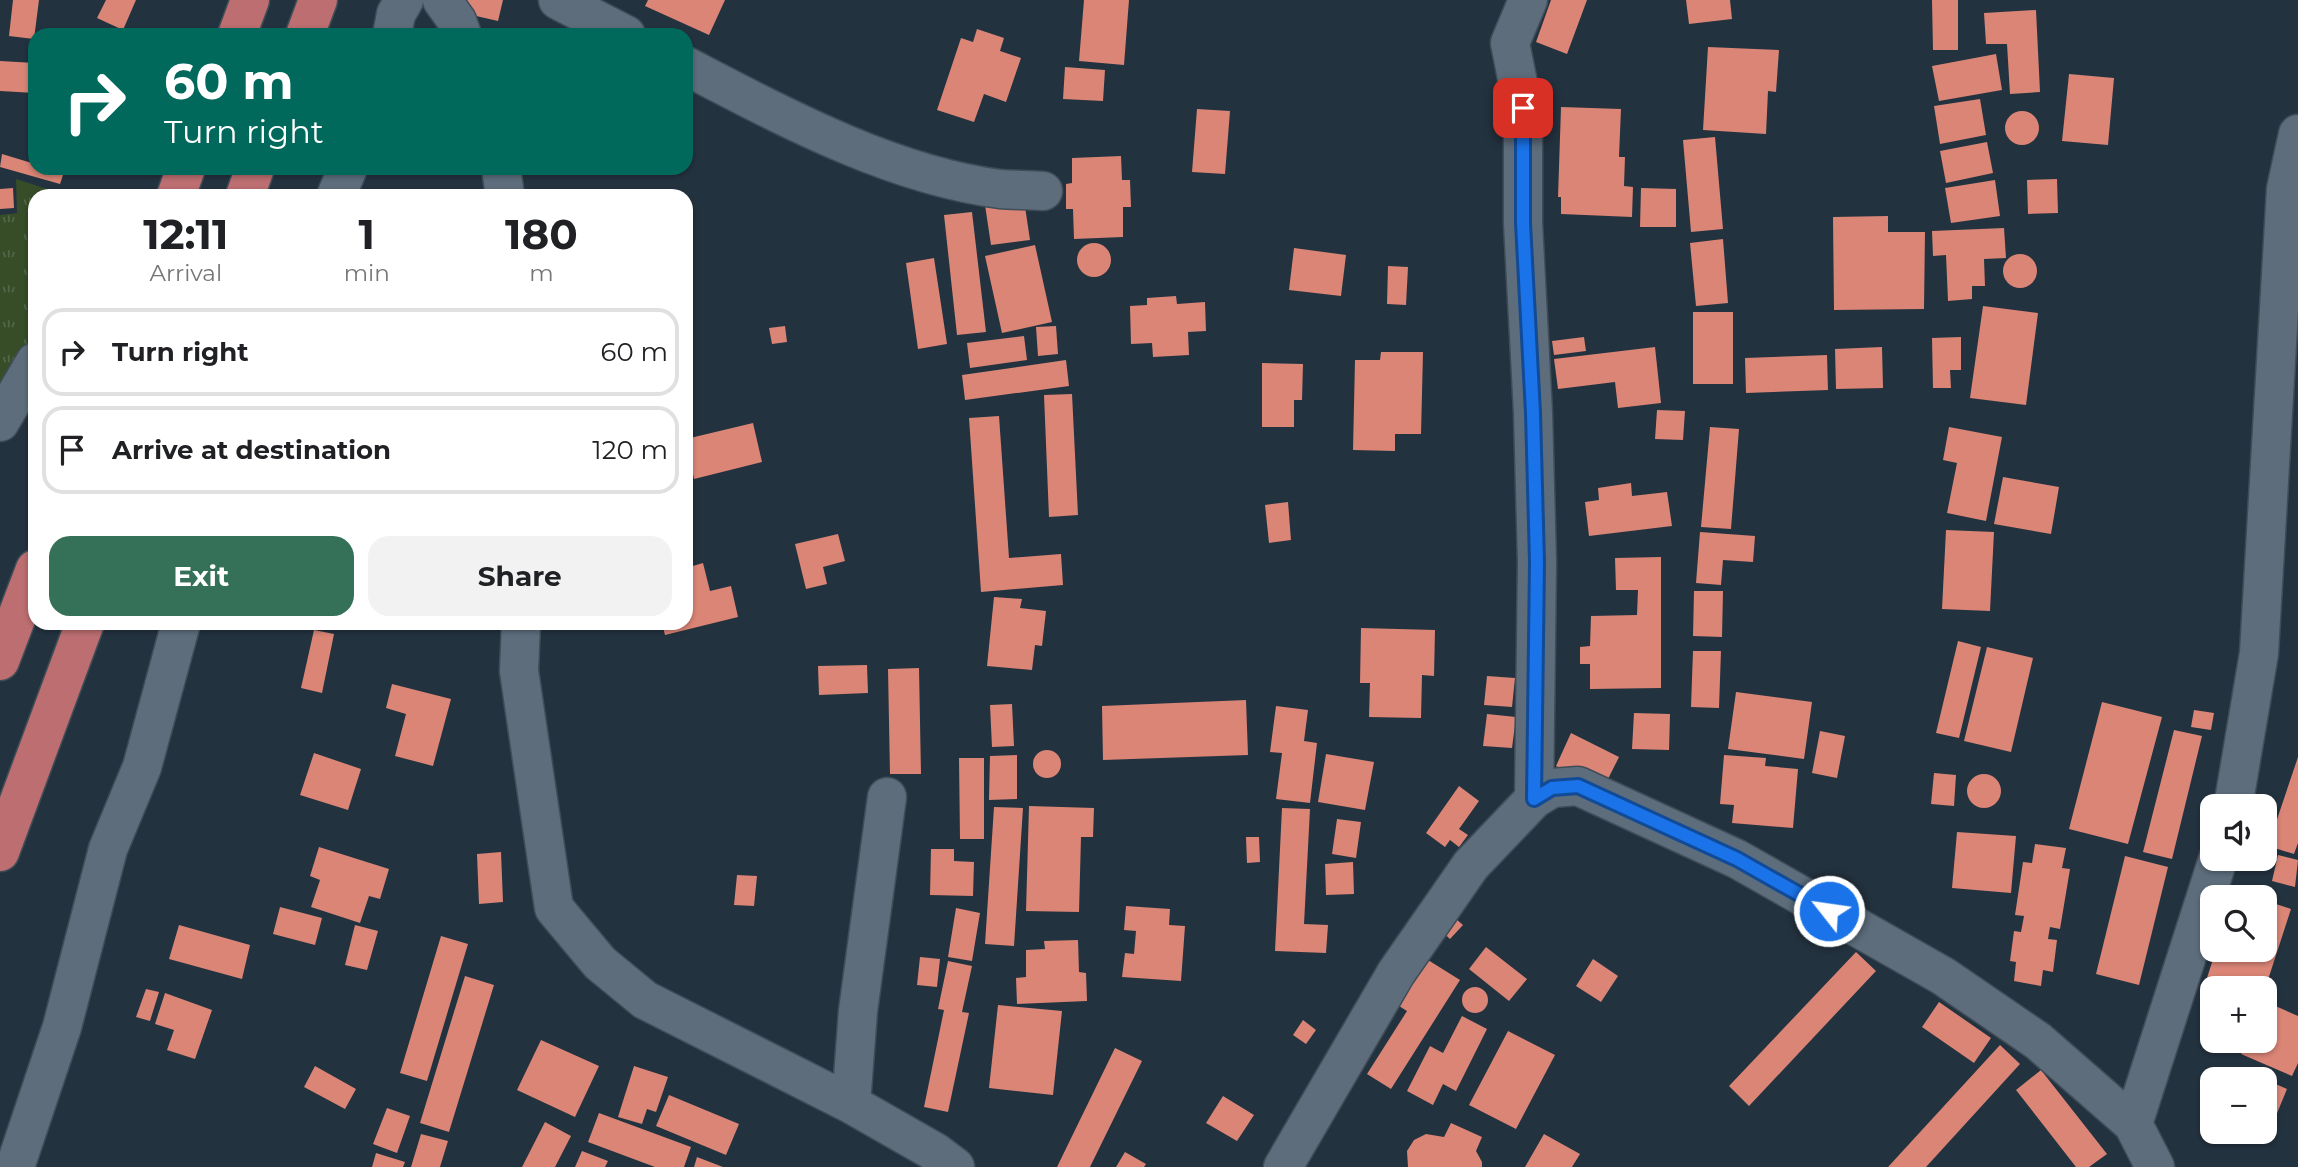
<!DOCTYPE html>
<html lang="en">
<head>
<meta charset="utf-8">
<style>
	:root { --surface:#fff; --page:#f2f2f2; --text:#202124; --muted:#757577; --line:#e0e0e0; --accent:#357159 }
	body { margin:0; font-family:Montserrat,sans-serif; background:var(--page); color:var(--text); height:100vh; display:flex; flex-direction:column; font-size:26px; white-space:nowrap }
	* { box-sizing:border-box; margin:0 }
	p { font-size:23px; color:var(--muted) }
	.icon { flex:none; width:38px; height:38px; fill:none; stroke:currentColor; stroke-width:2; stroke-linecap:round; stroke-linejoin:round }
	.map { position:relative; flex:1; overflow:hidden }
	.details { position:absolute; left:28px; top:189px; width:665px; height:441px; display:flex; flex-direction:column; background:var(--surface); border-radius:21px; box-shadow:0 2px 5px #0004 }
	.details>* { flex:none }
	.hud { position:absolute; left:28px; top:28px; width:665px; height:147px; border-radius:21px; box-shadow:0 2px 5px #0004; background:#00695c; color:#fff; overflow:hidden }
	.buttons { position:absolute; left:2200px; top:794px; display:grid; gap:14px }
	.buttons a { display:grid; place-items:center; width:77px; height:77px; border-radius:14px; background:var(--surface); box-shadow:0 2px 5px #0004; font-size:35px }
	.pin { position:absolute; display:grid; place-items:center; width:60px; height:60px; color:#fff; margin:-30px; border-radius:14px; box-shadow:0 4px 10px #0006 }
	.me { position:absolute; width:77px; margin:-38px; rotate:300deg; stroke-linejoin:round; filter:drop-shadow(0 0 5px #0008) }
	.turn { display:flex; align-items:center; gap:24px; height:147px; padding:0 21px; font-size:32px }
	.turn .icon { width:91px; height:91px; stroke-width:2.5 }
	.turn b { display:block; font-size:49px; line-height:60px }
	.eta { display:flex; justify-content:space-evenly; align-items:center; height:119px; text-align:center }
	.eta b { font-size:42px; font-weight:700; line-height:49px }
	.cta { display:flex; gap:14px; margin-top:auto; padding:14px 21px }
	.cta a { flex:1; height:80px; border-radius:21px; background:var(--accent); color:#fff; font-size:28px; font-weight:700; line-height:80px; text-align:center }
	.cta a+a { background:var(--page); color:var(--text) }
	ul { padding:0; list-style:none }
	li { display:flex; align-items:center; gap:21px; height:88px; margin:0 14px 10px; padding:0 7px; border:4px solid var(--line); border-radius:21px }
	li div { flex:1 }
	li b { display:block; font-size:26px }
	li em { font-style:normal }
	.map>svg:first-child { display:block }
</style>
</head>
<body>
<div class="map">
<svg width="2298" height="1167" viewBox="0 0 2298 1167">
	<defs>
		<pattern id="grass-tufts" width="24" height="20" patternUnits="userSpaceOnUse" patternTransform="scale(1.75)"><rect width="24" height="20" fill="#364d28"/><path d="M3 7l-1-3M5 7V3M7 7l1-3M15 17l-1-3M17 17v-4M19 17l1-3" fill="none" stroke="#536748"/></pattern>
	</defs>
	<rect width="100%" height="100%" fill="#23323f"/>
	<path fill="url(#grass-tufts)" d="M16,179L69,196H35V349L0,408V215L17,213Z"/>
	<path fill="#da8576" d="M13,0H39L34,39L9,36Z
		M106,0H136L123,30L97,18Z
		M466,0H503L498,21L463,13Z
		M648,0H725L709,35L645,6Z
		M1084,0H1129L1124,65L1079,61Z
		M1551,0H1587L1567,54L1536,42Z
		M1686,0H1730L1732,19L1689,24Z
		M1932,0H1958V50H1933Z
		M2036,10L2040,92L2010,94L2007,44H1986L1984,13Z
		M977,29L1004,38L1000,51L1021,58L1006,102L984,94L974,122L937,110L961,38L973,42Z
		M1708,47L1779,50L1776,92L1768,91L1766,134L1703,130Z
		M1996,54L2002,90L1939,101L1932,66Z
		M0,61L35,63V93L0,91Z
		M1065,67L1105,70L1103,101L1063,99Z
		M2069,74L2114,78L2108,145L2062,141Z
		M1980,99L1986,135L1940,144L1934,106Z
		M1561,107L1621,109L1619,157H1625L1624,186L1633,187L1632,217L1561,214V197H1558Z
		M1197,109L1230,111L1225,174L1192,172Z
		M2005 128a17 17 0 1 1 34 0a17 17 0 1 1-34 0Z
		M1715,137L1723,229L1691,232L1683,140Z
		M1987,142L1993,173L1946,183L1940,151Z
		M2,154L35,164V168H51L64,172L60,184L0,167Z
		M1121,156L1122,180H1130L1131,207H1123V237L1074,239L1073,209H1066V184L1072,183V158Z
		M2057,179L2058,213L2028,214L2027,180Z
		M1995,180L2000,216L1951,223L1945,188Z
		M13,188L14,208L0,209V189Z
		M1641,188L1676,189V227H1640Z
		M1024,200L1030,240L991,245L985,205Z
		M972,212L986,332L957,335L944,215Z
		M1888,216V232H1925L1924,309L1834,310L1833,217Z
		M2004,228L2006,258L1984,259L1985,286H1972V299L1948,301L1946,255L1933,256L1932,231Z
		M1723,239L1728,303L1696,306L1690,243Z
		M1077 260a17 17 0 1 1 34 0a17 17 0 1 1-34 0Z
		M1035,245L1052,322L1002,333L985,256Z
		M1294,248L1346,255L1341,296L1289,290Z
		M2003 271a17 17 0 1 1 34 0a17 17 0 1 1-34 0Z
		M934,258L947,344L918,349L906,263Z
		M1388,266L1408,267L1406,305L1387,304Z
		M1176,296L1177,304L1205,302L1206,331L1188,332L1189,355L1153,357L1152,343L1131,344L1130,306L1147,305V298Z
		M1983,306L2038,313L2026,405L1970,398Z
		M1693,312H1733V384H1693Z
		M785,326L787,342L772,344L769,328Z
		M1056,326L1058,354L1038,356L1036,327Z
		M1024,336L1027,360L970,368L967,343Z
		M1584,337L1586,351L1554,355L1552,341Z
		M1961,337V370H1950L1951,388H1933L1932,338Z
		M1655,347L1661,403L1618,408L1615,382L1558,389L1554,359Z
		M1882,347L1883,388L1836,389L1835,349Z
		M1381,352H1423L1421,434H1395V451L1353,450L1355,360H1380Z
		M1827,355L1828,390L1746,393L1745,358Z
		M1066,360L1069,386L965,400L962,375Z
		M1262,363L1303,364L1302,400H1294V427H1262Z
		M1072,394L1078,515L1049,517L1044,395Z
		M1657,410L1685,411L1683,440L1655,439Z
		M999,416L1009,558L1061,554L1063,585L981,592L969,418Z
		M753,423L762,462L694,479L686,439Z
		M1710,427L1739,429L1731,529L1701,527Z
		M1949,427L2002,437L1986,521L1947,513L1957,463L1943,460Z
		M2003,477L2059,487L2051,534L1994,524Z
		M1631,483L1632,496L1667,492L1672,526L1589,536L1585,502L1599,500L1598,488Z
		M1288,502L1291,540L1269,543L1265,505Z
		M1946,530L1994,532L1990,611L1942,609Z
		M1700,532L1755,536L1753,562L1723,560L1721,585L1696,583Z
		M838,534L845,561L823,567L827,584L806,589L795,544Z
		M1661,557V688L1590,689V664H1580V647L1590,646L1591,616L1637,615L1638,590H1616L1615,558Z
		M703,563L710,591L731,586L738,617L665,635L662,623H686V568Z
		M1694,591H1723L1722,637L1693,636Z
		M994,597L1022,599L1020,608L1046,611L1042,646L1035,645L1032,670L987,666Z
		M1361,628L1435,630L1434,676L1422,675L1421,718L1369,717L1370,683H1360Z
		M314,630L334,634L322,693L301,688Z
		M1958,641L1981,647L1959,738L1936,733Z
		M1987,647L2033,658L2011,752L1964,741Z
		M1693,651H1721L1719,708L1691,707Z
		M867,665L868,693L819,695L818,666Z
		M919,668L921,774H890L888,669Z
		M1487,676L1515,678L1512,707L1484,705Z
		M392,684L451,699L433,766L395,756L406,714L386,708Z
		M1736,692L1812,702L1804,759L1728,749Z
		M1246,700L1248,755L1103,760L1102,706Z
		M2102,702L2162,717L2128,844L2069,829Z
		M1012,704L1014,746L992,747L990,705Z
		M1276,706L1308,710L1304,741L1317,743L1310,803L1276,799L1282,753L1270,752Z
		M2194,710L2214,713L2211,730L2191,727Z
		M1634,713L1670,714L1669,750L1632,749Z
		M1487,714L1516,717L1512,748L1483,746Z
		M2174,730L2202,736L2172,859L2143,852Z
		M1820,731L1845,736L1837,778L1812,773Z
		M1571,733L1619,757L1603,789L1556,766Z
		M1033 764a14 14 0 1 1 28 0a14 14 0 1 1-28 0Z
		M314,753L361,769L348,810L300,795Z
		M1326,754L1374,762L1365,810L1318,802Z
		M1017,755V799L989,800L990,756Z
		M1724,755L1766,758L1765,766L1798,769L1793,828L1732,823L1734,805L1720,804Z
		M2298,757V843L2294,854L2268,846Z
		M959,758H984V839H960Z
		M1934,773L1956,775L1954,806L1931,804Z
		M1967 791a17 17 0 1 1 34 0a17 17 0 1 1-34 0Z
		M1459,786L1479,801L1459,829L1468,835L1459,847L1450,840L1445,847L1426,833Z
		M1029,806L1094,808L1093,837H1081L1079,912L1026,911Z
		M994,807L1023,808L1014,946L985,944Z
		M1282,808L1310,809L1304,924L1328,925L1326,953L1275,951Z
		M1337,819L1361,822L1356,858L1332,854Z
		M1957,832L2016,836L2011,893L1952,888Z
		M1246,837H1259L1260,862L1247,863Z
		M2035,844L2066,848L2062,868L2070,869L2060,929L2050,927L2048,939L2057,940L2053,972L2043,970L2041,986L2014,981L2016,962L2010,961L2014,931L2021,932L2024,916L2015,915L2023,862L2032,863Z
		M319,847L389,869L380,899L369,896L360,923L311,907L320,880L310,876Z
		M931,849H954V861L974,862L973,896L930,895Z
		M501,852L503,902L479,904L477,854Z
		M2278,855L2298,860L2295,887L2272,881Z
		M2125,856L2168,867L2139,985L2096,974Z
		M1353,862L1354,894L1326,895L1325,864Z
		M737,875L757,876L754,906L734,905Z
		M2264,900L2291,909L2265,989H2219L2205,984L2216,950H2264Z
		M1126,906L1170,909L1169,925L1185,926L1181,981L1122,977L1125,953L1134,954L1136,931L1124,930Z
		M280,907L322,918L315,945L273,934Z
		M956,908L980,913L972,961L948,957Z
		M1449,913L1463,925L1450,939L1437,927Z
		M179,925L250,945L242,979L169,959Z
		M355,925L378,931L367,970L345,965Z
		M441,936L468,944L427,1081L400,1073Z
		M1078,940L1079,972L1086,973L1087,1001L1017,1004L1016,978L1026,977V950L1045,949L1044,941Z
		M1486,947L1527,979L1509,1001L1469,969Z
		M1856,952L1876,971L1749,1106L1729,1086Z
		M1420,955L1460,980L1391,1089L1367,1074L1407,1011L1391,1001Z
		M920,957L940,959L937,987L917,985Z
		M1593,959L1618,976L1601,1002L1576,986Z
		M948,961L972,966L962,1012L969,1013L948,1112L924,1107L944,1010L938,1009Z
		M465,976L494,985L449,1132L420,1123Z
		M1462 1000a13 13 0 1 1 26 0a13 13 0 1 1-26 0Z
		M146,989L159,992L150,1021L136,1017Z
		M165,993L212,1010L195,1059L167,1050L174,1030L155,1024Z
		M2264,1001L2298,1016V1063L2292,1076L2241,1054L2247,1041H2264Z
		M1939,1002L1991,1038L1974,1063L1922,1027Z
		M998,1005L1062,1011L1053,1095L989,1088Z
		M1462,1016L1487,1029L1456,1091L1443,1084L1433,1105L1407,1091L1430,1046L1443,1053Z
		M1303,1020L1316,1030L1306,1044L1293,1035Z
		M1508,1031L1555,1055L1516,1129L1469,1105Z
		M541,1040L599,1066L575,1117L517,1090Z
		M2000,1045L2020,1064L1926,1167H1888Z
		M1115,1048L1142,1061L1090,1167H1057Z
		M315,1066L356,1089L345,1109L304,1087Z
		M634,1066L668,1077L656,1112L647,1109L642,1124L618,1117Z
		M2041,1070L2107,1154L2089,1167H2076L2016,1090Z
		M2255,1075L2287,1089L2266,1140L2248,1132H2264V1080H2253Z
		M669,1095L739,1124L726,1155L656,1126Z
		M1223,1096L1254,1115L1237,1141L1206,1123Z
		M387,1108L410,1116L397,1153L373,1144Z
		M599,1113L691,1147L684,1167H655L588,1142Z
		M545,1122L571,1136L555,1167H522Z
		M1451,1123L1482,1137L1476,1151L1482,1162V1167H1408L1407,1151L1414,1140L1426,1134L1444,1137Z
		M421,1134L448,1141L440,1167H411Z
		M1544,1134L1580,1154L1572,1167H1525Z
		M582,1151L608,1161L605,1167H575Z
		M1125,1152L1146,1164L1144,1167H1116Z
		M376,1153L405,1162L403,1167H372Z
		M697,1157L723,1167H694Z"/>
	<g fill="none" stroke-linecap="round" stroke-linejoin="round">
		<defs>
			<path id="minor" d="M442,0L457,21L462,35
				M558,0L626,35
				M1528,0L1510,43L1523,108V223L1533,413L1537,562L1534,799
				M392,35L396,14L404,0
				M686,66C782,116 891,175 1000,189C1014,190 1029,190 1043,191
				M501,168L505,196
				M336,196L348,168
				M0,422L35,362
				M521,623L519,671L554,908L600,963L645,1000L851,1104L935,1152L955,1167
				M2233,807L2259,653L2286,189L2298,134
				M851,1104L858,1011L887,797
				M2133,1124L2218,859
				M15,1167L62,1027L108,849L142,767L181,623
				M1283,1167L1396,973L1471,865L1534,799L1552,788L1578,786L1737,859L1943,976L2038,1041L2133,1124L2155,1167"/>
			<path id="motorway" d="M237,35L250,0
				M305,35L318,0
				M176,196L186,168
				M245,196L255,168
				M0,661L35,569
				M0,852L85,623"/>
		</defs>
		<use href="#minor" stroke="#404d58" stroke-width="41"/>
		<use href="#motorway" stroke="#404d58" stroke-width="41"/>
		<use href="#minor" stroke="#5d6d7c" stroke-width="38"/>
		<use href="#motorway" stroke="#bc6e70" stroke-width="38"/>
	</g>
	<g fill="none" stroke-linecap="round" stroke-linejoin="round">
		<defs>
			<path id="route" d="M1523,108V223L1533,413L1537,562L1534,799L1552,788L1578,786L1737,859L1829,911"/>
		</defs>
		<use href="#route" stroke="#114b97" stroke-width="18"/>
		<use href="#route" stroke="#1a73e8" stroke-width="12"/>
	</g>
</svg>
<div class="buttons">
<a><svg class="icon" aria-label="sound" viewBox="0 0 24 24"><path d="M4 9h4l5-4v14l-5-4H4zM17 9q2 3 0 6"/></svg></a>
<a><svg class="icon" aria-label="search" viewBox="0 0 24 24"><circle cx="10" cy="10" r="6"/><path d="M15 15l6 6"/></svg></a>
<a>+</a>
<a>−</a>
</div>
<div class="pin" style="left:1523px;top:108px;background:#d93025"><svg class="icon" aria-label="arrive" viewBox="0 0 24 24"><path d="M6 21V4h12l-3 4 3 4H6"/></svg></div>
<svg class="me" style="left:1829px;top:911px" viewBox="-20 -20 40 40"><circle r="17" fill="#1a73e8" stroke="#fff" stroke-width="3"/><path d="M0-11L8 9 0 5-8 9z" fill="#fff"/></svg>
<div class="hud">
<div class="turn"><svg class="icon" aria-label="right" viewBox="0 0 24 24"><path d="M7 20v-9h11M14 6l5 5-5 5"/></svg><div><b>60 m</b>Turn right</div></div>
</div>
<section class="details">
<div class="eta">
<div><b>12:11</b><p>Arrival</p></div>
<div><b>1</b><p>min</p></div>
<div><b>180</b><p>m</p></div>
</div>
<ul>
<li><svg class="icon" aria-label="right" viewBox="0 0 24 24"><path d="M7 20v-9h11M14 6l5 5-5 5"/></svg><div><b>Turn right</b></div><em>60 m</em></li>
<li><svg class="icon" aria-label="arrive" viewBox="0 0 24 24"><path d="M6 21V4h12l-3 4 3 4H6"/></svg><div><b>Arrive at destination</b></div><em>120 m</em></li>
</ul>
<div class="cta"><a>Exit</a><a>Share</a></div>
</section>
</div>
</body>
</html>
